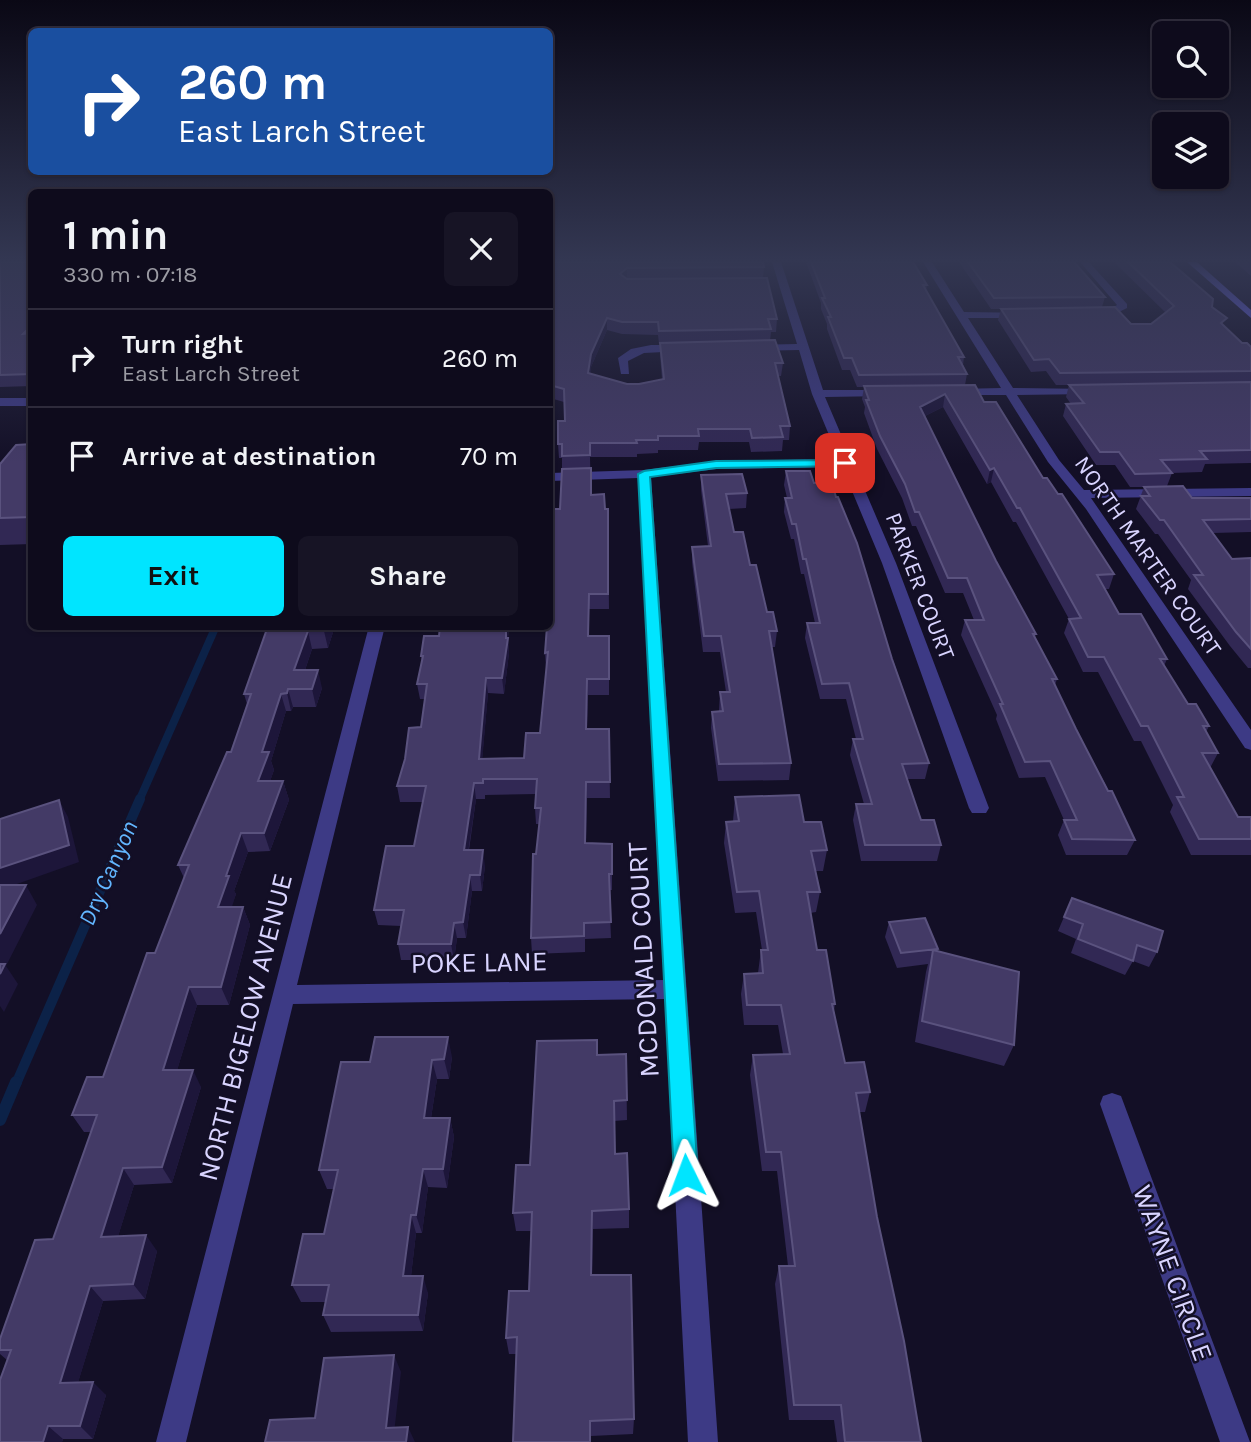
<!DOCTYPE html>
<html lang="en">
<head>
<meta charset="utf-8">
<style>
	:root { --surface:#0e0b1c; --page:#171425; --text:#f1f3f6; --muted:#9b9ba3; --line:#2e2b3b; --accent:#00e5ff }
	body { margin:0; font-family:Karla,sans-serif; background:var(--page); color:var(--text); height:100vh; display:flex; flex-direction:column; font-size:26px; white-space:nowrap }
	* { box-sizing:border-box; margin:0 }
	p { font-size:23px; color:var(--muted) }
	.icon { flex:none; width:38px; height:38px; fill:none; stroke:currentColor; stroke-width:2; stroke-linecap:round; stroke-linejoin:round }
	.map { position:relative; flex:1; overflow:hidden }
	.sheet { position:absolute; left:28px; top:189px; width:525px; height:441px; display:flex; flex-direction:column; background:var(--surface); border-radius:10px; box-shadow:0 2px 5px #0004,0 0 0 2px var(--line) }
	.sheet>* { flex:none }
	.banner { position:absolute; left:28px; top:28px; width:525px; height:147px; border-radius:10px; box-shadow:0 2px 5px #0004,0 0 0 2px var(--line); background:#1a4fa0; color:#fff; overflow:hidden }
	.controls { position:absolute; left:1152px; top:21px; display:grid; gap:14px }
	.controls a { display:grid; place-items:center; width:77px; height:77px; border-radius:10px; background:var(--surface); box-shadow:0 2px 5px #0004,0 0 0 2px var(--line); font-size:35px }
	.pin { position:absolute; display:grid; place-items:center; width:60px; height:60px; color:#fff; margin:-30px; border-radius:14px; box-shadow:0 4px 10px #0006 }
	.me { position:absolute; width:77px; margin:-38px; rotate:357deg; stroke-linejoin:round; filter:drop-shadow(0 0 5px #0008) }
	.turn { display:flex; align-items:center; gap:24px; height:147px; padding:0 35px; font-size:32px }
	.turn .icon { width:91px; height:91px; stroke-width:2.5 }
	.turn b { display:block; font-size:49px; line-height:60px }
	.round { display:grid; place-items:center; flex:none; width:74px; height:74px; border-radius:10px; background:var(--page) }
	.headline { display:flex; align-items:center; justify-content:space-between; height:119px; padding:0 35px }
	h1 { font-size:42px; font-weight:700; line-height:52px }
	.primary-button { display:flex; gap:14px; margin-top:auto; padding:14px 35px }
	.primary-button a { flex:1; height:80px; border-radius:10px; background:var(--accent); color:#111; font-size:28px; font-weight:700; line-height:80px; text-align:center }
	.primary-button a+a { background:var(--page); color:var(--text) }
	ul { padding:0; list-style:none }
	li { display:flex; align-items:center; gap:21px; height:98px; padding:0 35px; border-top:2px solid var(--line) }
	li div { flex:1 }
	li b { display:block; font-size:26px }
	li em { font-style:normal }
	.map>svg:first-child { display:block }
</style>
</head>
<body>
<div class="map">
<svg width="1251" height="1442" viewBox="0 0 1251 1442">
	<rect width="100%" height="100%" fill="#130f26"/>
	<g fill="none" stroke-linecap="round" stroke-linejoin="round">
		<path stroke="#0c2248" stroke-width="8" d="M139,801L216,626"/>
		<path stroke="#0c2248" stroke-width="10" d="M16,1084L140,799"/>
		<path stroke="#0c2248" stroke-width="12" d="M0,1120L16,1082"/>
		<path fill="#3d3a85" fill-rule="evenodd" d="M772,262H781L823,390H887L893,393L887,396L825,397L896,563L989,808L986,813H972L969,808L882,563L842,467L717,469L651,477L718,1442H688L665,999L293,1004L186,1442H156L369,626H385L297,985L664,980L638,478L550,481V473L644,470L717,461L839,459L812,394L799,350L756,351L751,348L756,345L797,344Z
			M923,262H932L964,312L1028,313V317L1024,318H968L1013,388L1094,389V393L1090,394L1017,395L1059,460L1084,490L1251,488V496L1091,498L1251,730V750L1245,748L1086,509L1048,462L1006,395H957L951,392L957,389L1001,388Z
			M1080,262H1089L1127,304V308L1111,316H1093V312L1109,310L1117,305Z
			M651,345H683L688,348L683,351L644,353L628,361L629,374H621L618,358L631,349Z
			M0,398H32V406H0Z
			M1112,1093L1121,1096L1124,1104L1250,1442H1220L1100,1104L1103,1096Z"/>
		<path fill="#6f6bff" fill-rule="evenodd" d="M1187,262H1197L1251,310V318Z"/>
	</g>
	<path fill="#312854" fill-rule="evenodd" d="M0,262H32V386L0,387Z
		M550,262L764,267L763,278L777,319L776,332H771L770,341L783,363L781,376H778L790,426L789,440H783L782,451L751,452L749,442H699L698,450H658V453L637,454V457H590L591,495L605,509H608L609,609H589V636H609V695H588L587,729H609L610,798H587L586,843L612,844V890H609L611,938L585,939V952L532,954L531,938L539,824H536L535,808L536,794L485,795V799H476L469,850L485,866L482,891H472L466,938H457L454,960H401L398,944L401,926L378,925L374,910L414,846L423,802H400L397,786L421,727L425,699H420L417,684L422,663L421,656L439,636L509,626L508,638L509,653L504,694L488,693L482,759L524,758L540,733L547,668H546L545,653L550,588V509H560L562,469V458H559L558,444L565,421L564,402L550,398ZM607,330L622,334L658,335L659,344H660V355L662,379L639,384H627L590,374L591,367Z
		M806,262H913L927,285L926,291L964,357L963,365L967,374L965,385L984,402L1114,574L1109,589H1105L1119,614L1167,659L1164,666L1188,704L1209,726L1206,732L1218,753L1210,768L1238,817H1251V855H1191L1170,812L1173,805L1141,741H1134L1098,672H1083L1064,633L1069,619L1016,522H1013L991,482L987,484L943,407L925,416L996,561L1036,634L1035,637L1057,679L1055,685L1076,729L1135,840L1127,855H1066L1058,835L1064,820L1045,777L1019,778L996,719L997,715L961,635L965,620H974L963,593H945L916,526H912L902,498L877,449L864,413L865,407L862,399L864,387H857L850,370H842L827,329V324L821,309V303Z
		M959,262H1074L1105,297L1102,307L1131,324H1151L1166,313L1114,262H1170L1212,307L1224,326L1242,343L1251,347V463L1205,464L1202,472L1172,473L1167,486L1192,498H1251V532L1213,533L1232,559L1251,558V668H1248L1230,646L1188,589L1191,580L1158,534H1155L1136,509L1144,487H1130L1115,465H1096L1063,416L1066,404H1071L1066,397L1069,385H1056L1046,371L1031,372L998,320L1001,309H991Z
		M1235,262H1251V276Z
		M32,444V544L0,545V464Z
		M786,471L814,483L836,497L929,763L925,779H907L921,820L941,845L937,861H861L853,820L856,804H864L850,755L853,739H856L846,699H820L805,638L807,623H815L804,574H801L794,539H791L784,512L785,498H787L784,485Z
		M701,475L747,493L746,508L729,509L734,532L750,565L767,612L777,631L775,647H771L791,763L789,780L718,781L711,728L712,712L719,711L720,692H726L720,652H703L692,562V547L708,546L701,490Z
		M268,626H335L328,648L312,649L305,670L322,688L316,707H293L291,711H286L271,761L274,770L270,781H283L289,800L270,851L248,852L234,891L236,894L231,907H243L250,925L229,1005H197L177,1070L201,1087L172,1183L134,1185L118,1236L157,1251L145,1299L103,1301L78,1382L106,1395L93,1439H63L62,1442H0L7,1360L0,1354V1339L53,1239L91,1132H84L72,1115L103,1077L155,953L184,878L178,865L231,752L247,704L244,694Z
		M735,797L804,822L827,850L823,871H815L820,892L816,912L810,913L817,950L835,1004L834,1011L845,1063L870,1092L865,1112H859L877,1217L921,1442H837L834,1420H789L775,1284L779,1266H788L777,1171H762L750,1075L753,1055L783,1054L778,1025H744L741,994L744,974L758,973L761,950H762L756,912L735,913L724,843L726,822L733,821Z
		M1072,898L1157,952L1149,967L1133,961L1125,975L1071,953L1076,939L1058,931Z
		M889,922L938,949L937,952L1014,1045L1004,1066L915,1042L926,972L928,964L897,968L885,937Z
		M626,1054L627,1120L614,1121L615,1154L629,1209V1228L593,1229L592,1275L634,1419L633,1434L591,1436V1442H513L516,1354H509L506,1338L529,1291L532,1231H516L513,1213L530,1165L598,1055Z
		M452,1057L449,1079H437L431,1118H450L454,1137L447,1188L428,1187L422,1233H416L411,1276L428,1293L423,1331L331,1332L323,1315L326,1302H301L292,1285L324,1234L334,1189H327L319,1170L370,1062Z"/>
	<path fill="#1d163a" d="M627,268V279L620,274Z
		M607,318V330L591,367L589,386L588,373L591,354Z
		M32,325V342L23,334Z
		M945,394L943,407L917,420L920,407Z
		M994,468L991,482L987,484L990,470Z
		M325,626H335L328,648L324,631Z
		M506,626H509L508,638L509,653L504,694L502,678Z
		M308,631L312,649L299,688L294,670Z
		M318,670L322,688L316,707L312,689Z
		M486,678L488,693L481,775L479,759Z
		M587,679L588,695L586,745V729Z
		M288,689L293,707L291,711L287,693Z
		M281,694L286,711L271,761L274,770L264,799L258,781L262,752Z
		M283,781L289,800L270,851L264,833Z
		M586,782L587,798L585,859V843Z
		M474,783L476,799L466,866L464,850Z
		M59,800L68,817L79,862L0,890V868Z
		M241,833L248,852L234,891L236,894L226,926L218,907L226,876Z
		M483,850L485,866L482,891L480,875Z
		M470,875L472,891L466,938L463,922Z
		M26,885L37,905L6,966L18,984L4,1012L0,1006V934Z
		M243,907L250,925L229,1005L221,987Z
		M454,923L457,938L454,960L451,944Z
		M189,987L197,1005L172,1087L163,1070Z
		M448,1037L452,1057L449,1079L444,1059Z
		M432,1060L437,1079L428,1137L424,1118Z
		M193,1070L201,1087L172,1183L162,1167Z
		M450,1118L454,1137L447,1188L443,1169Z
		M123,1168L134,1185L113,1253L101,1237Z
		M423,1169L428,1187L422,1233L416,1215Z
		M592,1211L593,1229L592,1293L591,1275Z
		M411,1215L416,1233L409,1293L403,1276Z
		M146,1235L157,1251L145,1299L133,1284Z
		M423,1276L428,1293L423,1331L418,1315Z
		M90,1286L103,1301L74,1396L60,1383Z
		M394,1355L401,1372L393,1442L386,1428Z
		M93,1382L106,1395L93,1439L80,1426Z
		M48,1426L63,1439L62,1442H43Z
		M408,1427L415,1442H406Z"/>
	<path fill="#433a66" stroke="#5a527e" stroke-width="2" d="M0,262H32V325L23,334L32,333V374L0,375Z
		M550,262H763L764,267L627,268L620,274L627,279L767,278L777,319H768L771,329L659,331L658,322H622L607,318L591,354L588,373L627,384H639L664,379L660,343L775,340L783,363H775L790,426H780L783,437L752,438L750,429H698L699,436H658V440H636L637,443H590V455L562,456V444H558V421H565L564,389L550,385Z
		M811,262H913L927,285H923L964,357H958L967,374L859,375L852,358H844L828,317H831L822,298H825Z
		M968,262H1074L1105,297L994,298Z
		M1128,262H1170L1213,299L1212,307L1227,318L1221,323L1242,343H1247L1251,347V371L1060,373L1049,359L1034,360L1001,309L1115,307L1131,324H1151L1174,306Z
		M1251,382V450L1200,451L1207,459L1161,460L1172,473L1135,474L1119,452H1100L1066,404L1084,403L1069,385Z
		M975,385L984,402H996L1043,478H1047L1058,494H1062L1114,574L1097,575L1119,614H1141L1167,659H1160L1188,704H1196L1209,726H1203L1218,753H1202L1238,817H1251V839H1199L1177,797H1184L1148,726H1141L1104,657H1088L1069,619L1081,618L1020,508H1017L994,468L990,470L945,394L920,407L996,561L1036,634H1033L1057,679H1052L1076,729L1108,791H1112L1135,840L1072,839L1064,820H1077L1050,761L1025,762L1000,704H1003L965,620H984L967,578H948L919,512H915L905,484L880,436L866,400H869L864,386Z
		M32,444V517L0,518V464L16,445Z
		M591,468V495L604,494L605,509H608V594H589L588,636H609V679H587L586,729H609L610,782H586L585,843L612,844V874H609L611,922L584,923V936L531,938L533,854H536L541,808H535L537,779H483V783H474L464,850H483L480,875H470L463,922L454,923L451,944H398L404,910H374L386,846H414L426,786H397L405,759L409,728L421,727L427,684H417L423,656H421L424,636H439L440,626H506V638H508L502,678H486L479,759L524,758L526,733H540L548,652L545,653L547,626H550V596L551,573H550V509H560L562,469Z
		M786,471H810L814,483H832L836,497H838L857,543L892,659L929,763L902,764L921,820H934L941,845H865L856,804H872L853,739H863L849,683L822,684L807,623H820L806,559H803L796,524H792L785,498H792Z
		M742,474L747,493L726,494L734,532H743L750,565H756L767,612H773L777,631H769L791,763L719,764L712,712L723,711L720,692H730L721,636H704L692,547L711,546L701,475Z
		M1183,486L1192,498H1251V519L1203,520L1232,559L1251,558V649L1236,632L1194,575H1203L1164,520H1160L1141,496H1150L1144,487Z
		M268,626H325L324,631H308L294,670H318L312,689H288L287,693L281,694L262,752H269L258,781H283L264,833H241L226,876H229L218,907H243L221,987H189L163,1070H193L162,1167L123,1168L101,1237L146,1235L133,1284L90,1286L60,1383L93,1382L80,1426H48L43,1442H0V1380L11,1350H0V1339L35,1240L53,1239L97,1115H72L87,1077H103L147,953H155L189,865H178L227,752H231L251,694H244Z
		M799,795L804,822H821L827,850L811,851L820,892H807L817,950H826L835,1004H832L845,1063L864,1062L870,1092L856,1093L877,1217L904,1341L921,1442H845L841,1405H794L779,1266H795L781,1152H766L753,1055L790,1054L781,1005H747L744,974L763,973L761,950H768L759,891L737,892L726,822L739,821L735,797Z
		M59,800L69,845L0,868V819Z
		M0,885H26L0,934Z
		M1072,898L1163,931L1157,952L1137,945L1133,961L1078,939L1083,924L1064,917Z
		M925,918L938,949L901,953L889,922Z
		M933,950L1019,972L1014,1045L922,1021Z
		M0,964H5L0,974Z
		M375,1037H448L444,1059L432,1060L424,1118H450L443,1169H423L416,1215H411L403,1276H423L418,1315H323L329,1285H292L303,1234H324L338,1170H319L341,1062H370Z
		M597,1040V1055L626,1054L627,1100L614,1101L615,1154L627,1153L629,1209L592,1211L591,1275H631L634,1419L590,1421V1442H513L517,1337L506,1338L509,1291H529L532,1212L513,1213L516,1165H530L537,1041Z
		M394,1355L386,1428L408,1427L406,1442H265L270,1420L315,1418L324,1358Z"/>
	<linearGradient id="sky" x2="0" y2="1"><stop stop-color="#0a0815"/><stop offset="0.56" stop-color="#333752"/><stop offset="1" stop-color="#333752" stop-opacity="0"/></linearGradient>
	<rect width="1251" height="464" fill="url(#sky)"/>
	<path fill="#00e5ff" stroke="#0095a6" stroke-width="2" d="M845,460L851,463L849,466L716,468L650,477L698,1175L694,1184L686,1187L678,1184L674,1175L638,474L644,471L716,461Z"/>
	<g text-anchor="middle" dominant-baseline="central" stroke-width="5" stroke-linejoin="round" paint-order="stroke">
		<g font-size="23" fill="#d9d4ff" stroke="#130f26">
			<text transform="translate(1148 556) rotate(55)">NORTH MARTER COURT</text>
			<text transform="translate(920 586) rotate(69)">PARKER COURT</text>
		</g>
		<g font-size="24" font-style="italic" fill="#62b6ff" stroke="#130f26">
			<text transform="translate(108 873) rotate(-66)">Dry Canyon</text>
		</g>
		<g font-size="28" fill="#d9d4ff" stroke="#130f26">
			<text transform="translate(643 960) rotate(-93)">MCDONALD COURT</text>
			<text transform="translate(479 962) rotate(-1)">POKE LANE</text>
			<text transform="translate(245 1027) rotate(-76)">NORTH BIGELOW AVENUE</text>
			<text transform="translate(1173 1273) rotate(70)">WAYNE CIRCLE</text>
		</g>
	</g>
</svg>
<div class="controls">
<a><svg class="icon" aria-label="search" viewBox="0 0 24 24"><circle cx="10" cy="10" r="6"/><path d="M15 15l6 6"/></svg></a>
<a><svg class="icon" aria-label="layers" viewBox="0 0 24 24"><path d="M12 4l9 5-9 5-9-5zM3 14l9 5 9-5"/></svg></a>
</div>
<div class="pin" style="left:845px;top:463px;background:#d93025"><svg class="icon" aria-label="arrive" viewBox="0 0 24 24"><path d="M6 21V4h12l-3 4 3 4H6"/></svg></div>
<svg class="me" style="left:686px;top:1175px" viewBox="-20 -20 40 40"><path d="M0-17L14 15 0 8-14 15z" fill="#00e5ff" stroke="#fff" stroke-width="4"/></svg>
<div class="banner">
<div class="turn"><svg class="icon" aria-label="right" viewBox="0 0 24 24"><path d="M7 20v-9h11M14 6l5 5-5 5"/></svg><div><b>260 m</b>East Larch Street</div></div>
</div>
<section class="sheet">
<div class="headline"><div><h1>1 min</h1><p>330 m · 07:18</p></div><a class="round"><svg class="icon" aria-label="close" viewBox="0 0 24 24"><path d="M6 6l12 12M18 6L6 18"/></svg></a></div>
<ul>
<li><svg class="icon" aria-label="right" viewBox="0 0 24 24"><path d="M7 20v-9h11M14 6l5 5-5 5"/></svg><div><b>Turn right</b><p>East Larch Street</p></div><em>260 m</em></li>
<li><svg class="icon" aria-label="arrive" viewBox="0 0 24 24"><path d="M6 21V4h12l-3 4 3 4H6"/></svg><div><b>Arrive at destination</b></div><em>70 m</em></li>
</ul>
<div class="primary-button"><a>Exit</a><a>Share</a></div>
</section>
</div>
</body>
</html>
